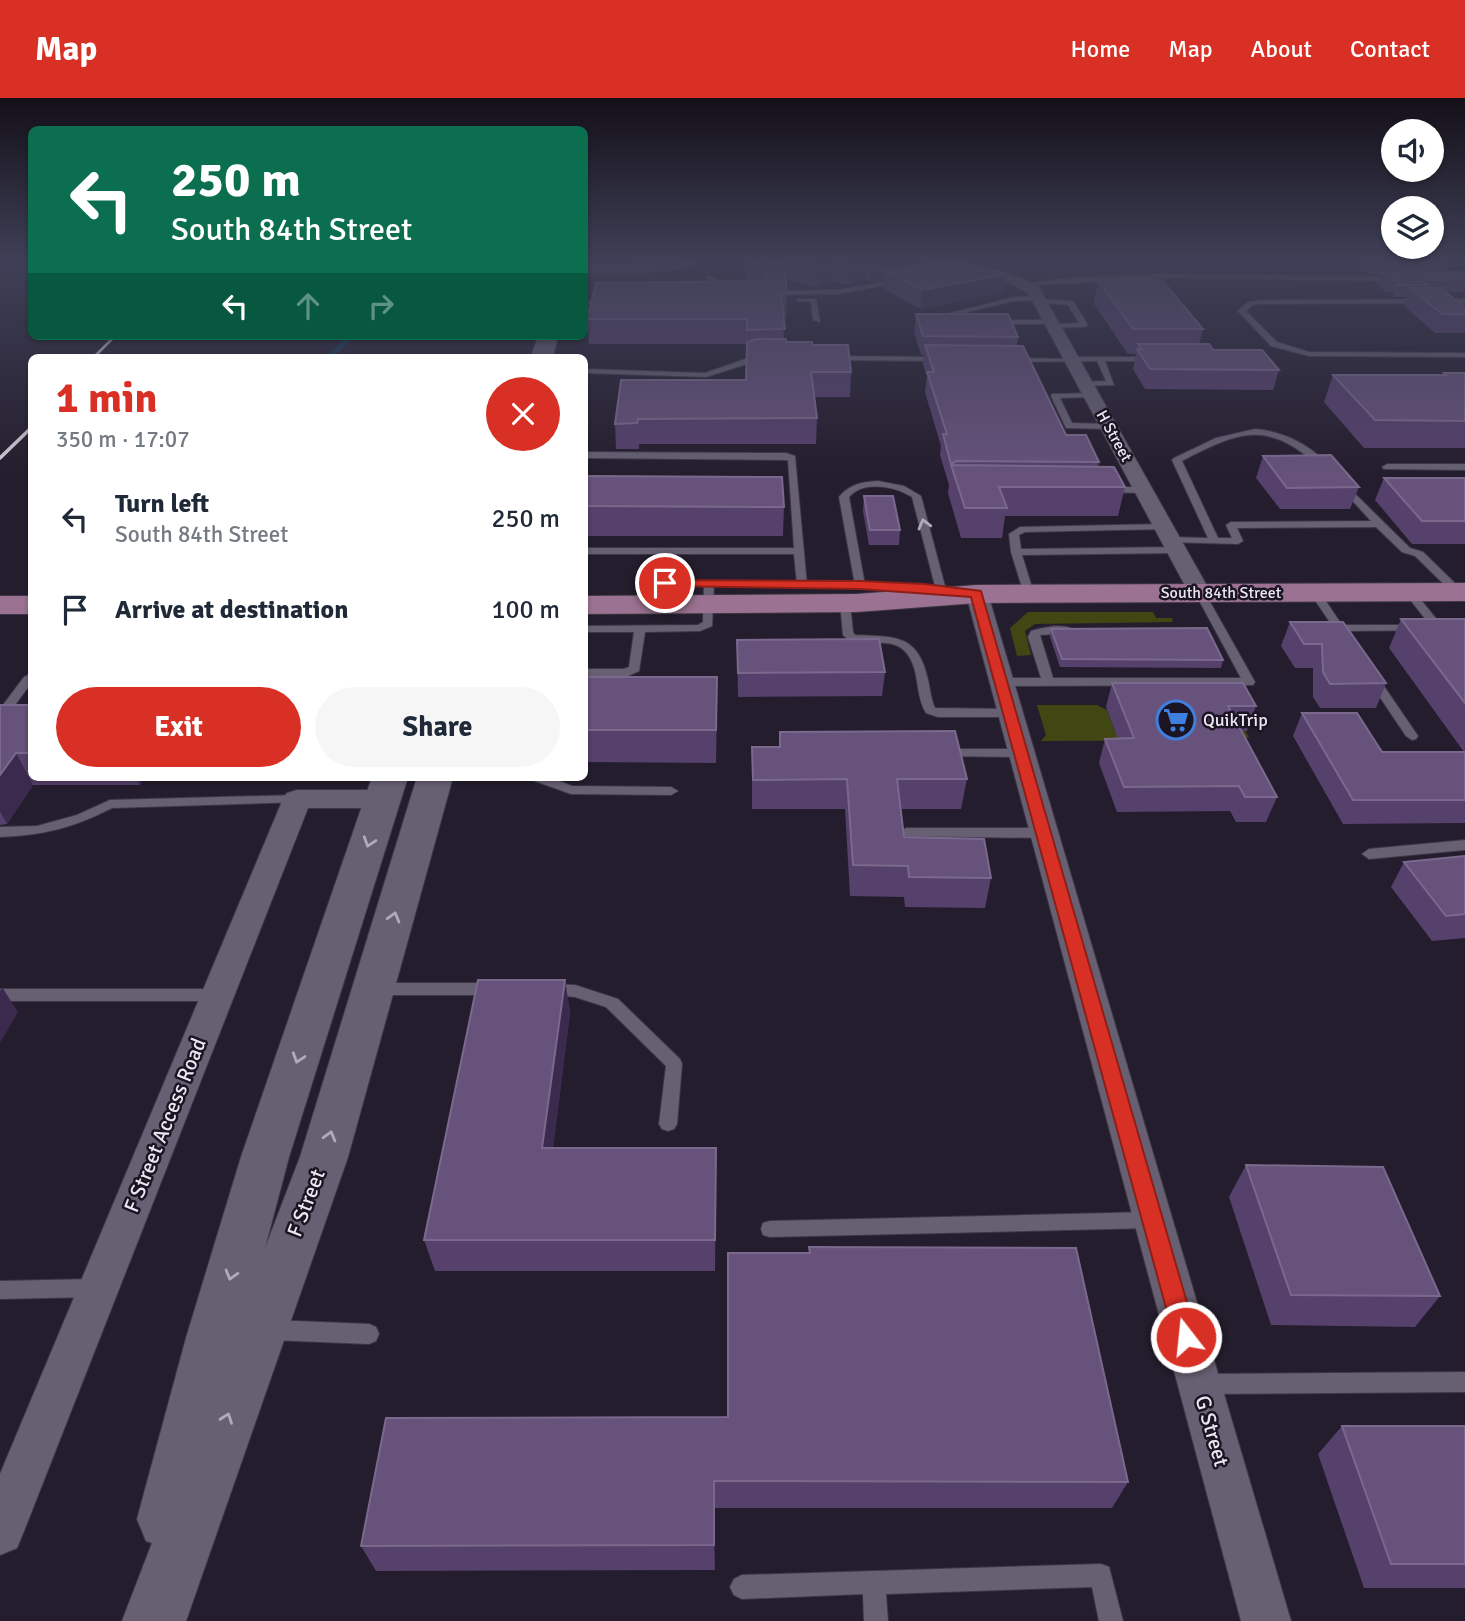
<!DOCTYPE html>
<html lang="en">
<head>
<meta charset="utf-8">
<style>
	:root { --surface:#fff; --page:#f6f6f7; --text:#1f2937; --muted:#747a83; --accent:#d93025 }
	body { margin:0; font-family:Signika,sans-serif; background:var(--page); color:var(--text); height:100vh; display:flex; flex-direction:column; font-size:26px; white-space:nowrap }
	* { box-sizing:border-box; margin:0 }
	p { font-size:23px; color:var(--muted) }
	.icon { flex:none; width:38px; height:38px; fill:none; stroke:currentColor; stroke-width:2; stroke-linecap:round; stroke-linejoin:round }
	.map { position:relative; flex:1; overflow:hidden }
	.sheet { position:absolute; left:28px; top:256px; width:560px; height:427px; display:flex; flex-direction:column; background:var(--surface); border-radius:10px; box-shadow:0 2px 5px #0004 }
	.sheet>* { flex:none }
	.top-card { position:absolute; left:28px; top:28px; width:560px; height:214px; border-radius:10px; box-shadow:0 2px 5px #0004; background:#0b6e4f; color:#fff; overflow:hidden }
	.fabs { position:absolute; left:1381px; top:21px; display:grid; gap:14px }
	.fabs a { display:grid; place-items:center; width:63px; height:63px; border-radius:50%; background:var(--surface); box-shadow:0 2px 5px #0004; font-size:35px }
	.pin { position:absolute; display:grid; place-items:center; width:60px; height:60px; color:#fff; margin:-30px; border:4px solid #fff; border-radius:50%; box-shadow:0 2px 7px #0007 }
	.me { position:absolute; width:77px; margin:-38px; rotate:344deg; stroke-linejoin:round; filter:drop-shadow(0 0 5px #0008) }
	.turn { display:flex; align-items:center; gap:24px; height:147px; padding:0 28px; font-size:32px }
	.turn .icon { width:91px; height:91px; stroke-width:2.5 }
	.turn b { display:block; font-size:49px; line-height:60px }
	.lanes { display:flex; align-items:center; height:66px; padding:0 28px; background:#0003; justify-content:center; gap:35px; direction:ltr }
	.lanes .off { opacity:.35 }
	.round { display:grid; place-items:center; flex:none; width:74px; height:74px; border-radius:37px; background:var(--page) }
	.headline { display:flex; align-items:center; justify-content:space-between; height:119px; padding:0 28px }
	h1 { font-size:42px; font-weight:700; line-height:52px; color:var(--accent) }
	.primary-button { display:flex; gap:14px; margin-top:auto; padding:14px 28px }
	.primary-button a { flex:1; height:80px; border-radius:42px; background:var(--accent); color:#fff; font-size:28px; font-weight:700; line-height:80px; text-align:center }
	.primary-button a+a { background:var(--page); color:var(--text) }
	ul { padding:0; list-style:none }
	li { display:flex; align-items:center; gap:21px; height:91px; padding:0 28px }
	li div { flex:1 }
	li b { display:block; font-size:26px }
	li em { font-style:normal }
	header { display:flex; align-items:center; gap:42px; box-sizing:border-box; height:98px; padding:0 35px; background:var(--accent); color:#fff }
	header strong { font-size:33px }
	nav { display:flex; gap:38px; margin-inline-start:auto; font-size:24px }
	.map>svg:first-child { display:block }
</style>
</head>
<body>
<header>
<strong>Map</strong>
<nav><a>Home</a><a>Map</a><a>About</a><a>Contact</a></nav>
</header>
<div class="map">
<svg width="1465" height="1523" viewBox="0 0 1465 1523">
	<rect width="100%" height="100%" fill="#241d2d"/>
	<path fill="#414713" d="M1028,514H1153L1156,520H1172L1173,524L1035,526L1025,533L1031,557L1017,558L1010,530Z
		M1037,607H1097L1107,612L1115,633H1245L1249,639L1242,642L1041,643L1046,637Z"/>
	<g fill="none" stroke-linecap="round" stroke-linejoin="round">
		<path stroke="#0d375e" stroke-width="4.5" d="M329,259L352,238"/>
		<defs>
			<path id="lane" d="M1163,176L1397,179L1400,181L1397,183L1163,180L1024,188L1021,186L1070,180Z
				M707,177L737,188L738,189L733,190L705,180Z
				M901,181L903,184L837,196L769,197L766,195L769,193L837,192Z
				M1039,198L1042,201L1073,203L1088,227L1084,229L1051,230L1050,228L1054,226L1079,225L1068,207L1041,205L1038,202L1014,203L947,219L959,224L955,226L945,225L938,218L1014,199Z
				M611,201L613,204L584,206V202Z
				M797,201H816L820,224L813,222L811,204L797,203Z
				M1465,201V205L1261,206L1253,207L1246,213L1277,244L1309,254L1465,255V259L1309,258L1271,248L1238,213L1248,204L1261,202Z
				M992,222H1052L1056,224L1052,226H989L988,224Z
				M754,258L766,260L706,279L584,275V271L705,275Z
				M831,258L941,259L945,261L941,263L828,262L827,260Z
				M1071,259H1154L1158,261L1154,263H1105L1114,287L1085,288L1081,286L1082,284L1106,283L1097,263L1013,264L1009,262L1013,260L1067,261Z
				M1094,295L1095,297L1091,299L1060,300L1072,325L1108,326L1111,327V331L1066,330L1051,298L1052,296Z
				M584,322L588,325L584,327Z
				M1255,331C1287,334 1311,348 1333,371L1325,373C1269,323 1245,330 1182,363L1218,440H1232L1226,427L1231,424L1371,423L1339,388V384L1342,383L1410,450L1423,454L1462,492V496H1454L1415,458L1402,454L1376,429L1237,430L1243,443L1238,446L1167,444V440L1171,439L1208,440L1172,362L1174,360L1216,340Z
				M584,354L786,355L795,358L807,487L802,490L797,487L794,456H584V450H794L788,362L584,360Z
				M1387,366H1465V372L1384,371L1382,369Z
				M878,383L904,388L921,398L946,492L945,494L941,495L936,492L912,399C895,388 863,382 849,399L865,487L860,490L855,487L839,399C850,386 862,384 878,383Z
				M1106,389H1143L1148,392L1143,395L1103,394L1101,392Z
				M1164,426L1167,427V431L1025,434L1019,437L1021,451L1177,449L1182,452L1177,455L1022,457L1034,496L1029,499L1024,496L1011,454L1009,436L1020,429Z
				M709,483L714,486L712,528L700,533L645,534L639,573L626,579H584V571H624L629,569L634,534H584V528L698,527L703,524L704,486Z
				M1409,491L1413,492L1442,528V532L1347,533L1352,540L1346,543L1342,542L1310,495L1315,492L1319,493L1342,527H1430L1404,494Z
				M1200,492L1205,495L1255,584L1253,587L1002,588L996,584L1002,580H1041L1028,539L1031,533C1044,529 1063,525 1075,532L1069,535L1040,537L1053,580H1241L1195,495Z
				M845,502L850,505L853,534L855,537C892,539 917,535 927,578C930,588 930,599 935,610L1010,611L1016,615L1010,619H938L926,615C915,597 920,574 908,557C893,534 860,554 843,537L840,505Z
				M1373,576L1377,578L1418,638L1416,641L1412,642L1406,638L1367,580Z
				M28,577L32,578V584L4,622L0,623V611L24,579Z
				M942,651H1021L1027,655L1021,659L938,658L936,655L938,652Z
				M531,679H549L572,688L671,689L678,693L671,697L571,696L532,682Z
				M297,697L304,701L302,704L112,710C72,730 45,737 0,739V729L37,728L77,717L110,702Z
				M906,730H1044L1051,735L1044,740L901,738L899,735Z
				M1465,742V752L1369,761L1362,756L1369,751Z
				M378,885H494L500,887L502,891L500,895L494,897H378L372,895L370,891L372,887Z
				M549,886L575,887L618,901L680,961L682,966L677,1026L674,1031L668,1033L662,1031L659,1026L666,968L606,909L575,899L543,896L541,892L543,888Z
				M0,891H217L223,893L225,897L223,901L217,903H0Z
				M1151,1114L1158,1116L1160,1122L1158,1128L1151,1130L770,1139L763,1137L761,1131L763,1125L770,1123Z
				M94,1181L101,1184L104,1190L101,1196L94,1199L0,1201V1183Z
				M271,1222L369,1226L376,1229L379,1236L376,1243L369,1246L271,1242L264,1239L261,1232L264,1225Z
				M1465,1274V1294L1204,1296L1197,1293L1194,1286L1197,1279L1204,1276Z
				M1101,1466L1109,1469L1123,1523H1099L1092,1489L886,1496L888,1523H864L863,1496L742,1501L734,1497L730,1489L734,1481L742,1477Z"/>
			<path id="street" d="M698,164C679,178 610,174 584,174V166Z
				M946,164C980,164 1009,173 1039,189L1211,495L1208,500H1192L1189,495L1028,195L1004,182Z
				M977,489L985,491L988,496L1291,1523H1241L966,496L969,491Z
				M297,692H383L393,695L397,701L393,707L383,710H308L24,1433L17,1450L0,1457V1376L283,701L287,695Z"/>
			<path id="secondary" d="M538,238H558L553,259H531Z
				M372,679H408L289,1059L265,1150L300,1059L417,679H453L348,1059L186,1523H122L152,1445L146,1443L137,1421L186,1240L241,1059Z"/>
			<path id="primary" d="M1465,485V503L977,505L857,514L584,516V498L857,496L977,487Z
				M0,498H32V516H0Z"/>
		</defs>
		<use href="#lane" stroke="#3e3846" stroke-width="2"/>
		<use href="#street" stroke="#3e3846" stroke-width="2"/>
		<use href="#secondary" stroke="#3e3846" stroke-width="2"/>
		<use href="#primary" stroke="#3e3846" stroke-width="2"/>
		<use href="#lane" fill="#676073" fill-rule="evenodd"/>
		<use href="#street" fill="#676073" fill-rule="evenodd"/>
		<use href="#secondary" fill="#676073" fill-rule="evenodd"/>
		<use href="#primary" fill="#9b7291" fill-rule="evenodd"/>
		<path stroke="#d2cdd9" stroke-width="2.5" d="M94,259L115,238"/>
		<path stroke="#d2cdd9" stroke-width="3.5" d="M0,360L32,329"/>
	</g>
	<path fill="#56406c" d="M745,164H923V167L1005,194L921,211L884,191L885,181L871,184L866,181L849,187L831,183L817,189L786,181L787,195L786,219H783L784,241L786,244L812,247L851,274L850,299H814L817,320L816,346H639V351H616L615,326L746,282L747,246H589L587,221L745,183Z
		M1353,164H1450L1447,174L1465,176V194H1446L1465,209V235H1435L1404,208L1407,199H1393L1394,194H1387L1377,186L1381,176H1366Z
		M1098,182L1203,231L1199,246L1279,272L1273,292L1145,291L1133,271L1136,256H1128L1094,206Z
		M916,216L1018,239L1017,248L1066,337L1099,364L1098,368L1125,389L1118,418H1005L1002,440H961L948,395L949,387L940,357L941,348L925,294L927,278L923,266L924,257H921L914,234Z
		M1444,275H1465V350H1364L1324,304L1333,277H1443Z
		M1263,358L1359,389L1350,411H1280L1256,380Z
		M1384,380H1465V446H1412L1375,402Z
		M584,392L784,409L783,438H584Z
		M864,398L900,432L899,447H869L863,413Z
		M1401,521H1465V725L1343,726L1293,638L1302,615L1382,654H1464L1389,550Z
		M1290,524L1386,585L1376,610H1320L1313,599V570H1295L1281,548Z
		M1051,531L1223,562L1221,570L1060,569L1050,539Z
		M737,542L885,574L882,598L738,599Z
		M584,579L717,611L716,665L584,664Z
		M1112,585L1256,608L1247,633H1241L1277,699L1266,724H1236L1230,713L1117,714L1099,665L1105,641H1118L1106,609Z
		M0,607H32V679H144L140,687H33L7,726L0,727Z
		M780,634L967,681L961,711H900L904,739L991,780L985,810L905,809L904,799L850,798L845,711H752V649H779Z
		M1465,758V840L1432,843L1391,789L1404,764Z
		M565,882L570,915L553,1050H716L715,1173H435L424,1142Z
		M1246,1067L1440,1198L1415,1229L1271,1227L1229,1099Z
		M809,1149L1128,1384L1112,1410H715V1472L376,1473L361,1448L728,1319L809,1155Z
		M1342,1328H1465V1490H1364L1318,1356Z"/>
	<path fill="#3b2a4d" d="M821,164H832L831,183L817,189L818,166Z
		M850,164H867L866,181L849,187Z
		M872,164H923L922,175L885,173V181L871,184Z
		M1007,176L1005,194L921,211L922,192Z
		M717,579V611L716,665V632Z
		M16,655L33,687L7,726L0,713V677Z
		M136,679H144L140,687Z
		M565,882L570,915L549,1082L542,1050Z
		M2,889L18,914L0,945V893Z
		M716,1050V1082L715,1173V1142Z
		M714,1383L715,1410V1472L714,1447Z"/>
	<path fill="#66527a" stroke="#7b698d" stroke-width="2" d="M747,164H784V167H756Z
		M936,164H959L1007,176L922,192L885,173Z
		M1381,174H1463L1465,176V182H1421L1427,187H1397L1399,182H1391Z
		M766,176H785L787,195H781L785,231L747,232V221H587L596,185L762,183Z
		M1098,182H1162L1203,231H1133Z
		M1410,190H1440L1465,209V216H1442Z
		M916,216H1008L1018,239L923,238Z
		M756,241H786V244H812V247H848L851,274H811L817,320L638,321L637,325L615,326L621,282H746L747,244Z
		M1138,246H1209L1213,252H1262L1279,272L1150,271L1137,251H1142Z
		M925,247L1023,248L1066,337H1086L1099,364L957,363L951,366L943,336H947L927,274H934Z
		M370,257L440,258L439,259H369Z
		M1444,275H1465V323L1375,322L1333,277H1446Z
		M1331,357L1359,389L1287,390L1263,358Z
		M951,367L1114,369L1125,389H999L1007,410H965Z
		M587,378L782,379L784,409L584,408V392Z
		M1384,380H1465V423H1422Z
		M864,398H893L900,432H870Z
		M1401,521H1465V605Z
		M1290,524H1343L1386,585L1330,586L1323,574L1322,546H1304Z
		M1207,530L1223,562L1062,561L1051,531Z
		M879,541L885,574L738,575L737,542Z
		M584,579H717L716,632H584Z
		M1112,585H1243L1256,608H1228L1277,699H1245L1239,688L1124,689L1105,641L1134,640Z
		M0,607H32V655H16L0,677Z
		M1302,615H1357L1382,654H1465V702H1353Z
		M955,633L967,681H897L904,739L984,741L991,780L909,779L908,768L853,767L847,681L753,682L752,649H780V634Z
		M1465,758V816L1446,818L1404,764Z
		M478,882H565L542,1050H716L715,1142H424Z
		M1246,1067L1383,1069L1440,1198L1291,1197Z
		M809,1149L1076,1150L1128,1384L714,1383V1447L361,1448L386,1320L728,1319V1155H810Z
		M1342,1328H1465V1466H1391Z"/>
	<defs><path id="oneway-chevron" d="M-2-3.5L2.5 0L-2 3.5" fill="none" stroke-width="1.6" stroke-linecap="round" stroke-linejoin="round" transform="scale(1.75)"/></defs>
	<g stroke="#b0aab9">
		<use href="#oneway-chevron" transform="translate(924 426) rotate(-105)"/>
		<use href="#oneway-chevron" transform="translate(369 744) rotate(108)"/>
		<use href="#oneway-chevron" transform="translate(394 819) rotate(-74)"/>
		<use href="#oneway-chevron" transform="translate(298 960) rotate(108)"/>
		<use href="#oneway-chevron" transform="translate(330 1038) rotate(-74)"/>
		<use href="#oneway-chevron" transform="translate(231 1177) rotate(106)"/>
		<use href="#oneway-chevron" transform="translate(227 1320) rotate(-70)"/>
	</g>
	<linearGradient id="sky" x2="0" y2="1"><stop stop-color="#141019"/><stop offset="0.43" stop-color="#3f4057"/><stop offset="1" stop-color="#3f4057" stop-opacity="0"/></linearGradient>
	<rect width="1465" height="378" fill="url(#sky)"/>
	<path fill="#d93025" stroke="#8d1f18" stroke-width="2" d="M665,482L860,483L925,486L981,493L1197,1239L1194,1247L1186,1250L1178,1247L1174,1239L971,499L860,491L661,488V483Z"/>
	<defs>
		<symbol id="supermarket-ring" viewBox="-11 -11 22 22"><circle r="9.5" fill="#1a1423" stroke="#3f7fe0" stroke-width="1.5"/><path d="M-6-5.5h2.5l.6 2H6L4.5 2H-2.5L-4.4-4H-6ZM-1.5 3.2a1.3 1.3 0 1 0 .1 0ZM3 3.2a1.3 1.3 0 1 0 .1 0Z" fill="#3f7fe0"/></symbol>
	</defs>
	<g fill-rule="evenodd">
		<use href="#supermarket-ring" x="1154" y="600" width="44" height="44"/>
	</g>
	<g text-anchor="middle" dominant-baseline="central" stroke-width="5" stroke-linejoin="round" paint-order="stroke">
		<g font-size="16" fill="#ece7f2" stroke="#1a1423">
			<text transform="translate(1114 338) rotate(61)">H Street</text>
			<text x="1221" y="495">South 84th Street</text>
		</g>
		<g font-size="18" fill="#ece7f2" stroke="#1a1423" text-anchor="start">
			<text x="1203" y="622">QuikTrip</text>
		</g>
		<g font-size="21" fill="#ece7f2" stroke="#1a1423">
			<text transform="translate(165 1027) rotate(-68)">F Street Access Road</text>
			<text transform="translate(306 1105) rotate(-69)">F Street</text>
			<text transform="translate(1212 1333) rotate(74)">G Street</text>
		</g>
	</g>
</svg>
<div class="fabs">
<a><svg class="icon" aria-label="sound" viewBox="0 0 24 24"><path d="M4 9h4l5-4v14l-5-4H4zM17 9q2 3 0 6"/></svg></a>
<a><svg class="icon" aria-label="layers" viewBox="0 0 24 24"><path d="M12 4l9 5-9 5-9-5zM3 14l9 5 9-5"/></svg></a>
</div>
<div class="pin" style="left:665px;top:485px;background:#d93025"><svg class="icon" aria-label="arrive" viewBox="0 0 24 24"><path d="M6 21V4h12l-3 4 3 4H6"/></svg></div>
<svg class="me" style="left:1186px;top:1239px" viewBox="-20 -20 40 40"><circle r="17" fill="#d93025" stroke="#fff" stroke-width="3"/><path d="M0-11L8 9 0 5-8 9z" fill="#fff"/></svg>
<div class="top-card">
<div class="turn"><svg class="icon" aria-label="left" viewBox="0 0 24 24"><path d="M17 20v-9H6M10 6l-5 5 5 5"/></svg><div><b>250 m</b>South 84th Street</div></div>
<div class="lanes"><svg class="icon" aria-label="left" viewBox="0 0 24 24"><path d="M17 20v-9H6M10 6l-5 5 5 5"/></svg><svg class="icon off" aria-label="ahead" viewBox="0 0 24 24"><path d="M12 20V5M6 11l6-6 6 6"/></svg><svg class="icon off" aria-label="right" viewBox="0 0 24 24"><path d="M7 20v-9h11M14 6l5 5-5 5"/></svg></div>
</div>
<section class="sheet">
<div class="headline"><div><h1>1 min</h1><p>350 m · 17:07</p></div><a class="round" style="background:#d93025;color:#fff"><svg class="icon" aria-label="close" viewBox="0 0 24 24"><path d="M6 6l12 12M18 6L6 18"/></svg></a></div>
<ul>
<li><svg class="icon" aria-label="left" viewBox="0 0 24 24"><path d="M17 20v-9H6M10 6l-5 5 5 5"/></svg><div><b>Turn left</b><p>South 84th Street</p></div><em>250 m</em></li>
<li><svg class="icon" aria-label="arrive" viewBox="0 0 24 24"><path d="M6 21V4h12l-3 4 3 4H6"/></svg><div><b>Arrive at destination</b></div><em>100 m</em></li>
</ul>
<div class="primary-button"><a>Exit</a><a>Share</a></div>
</section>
</div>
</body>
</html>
